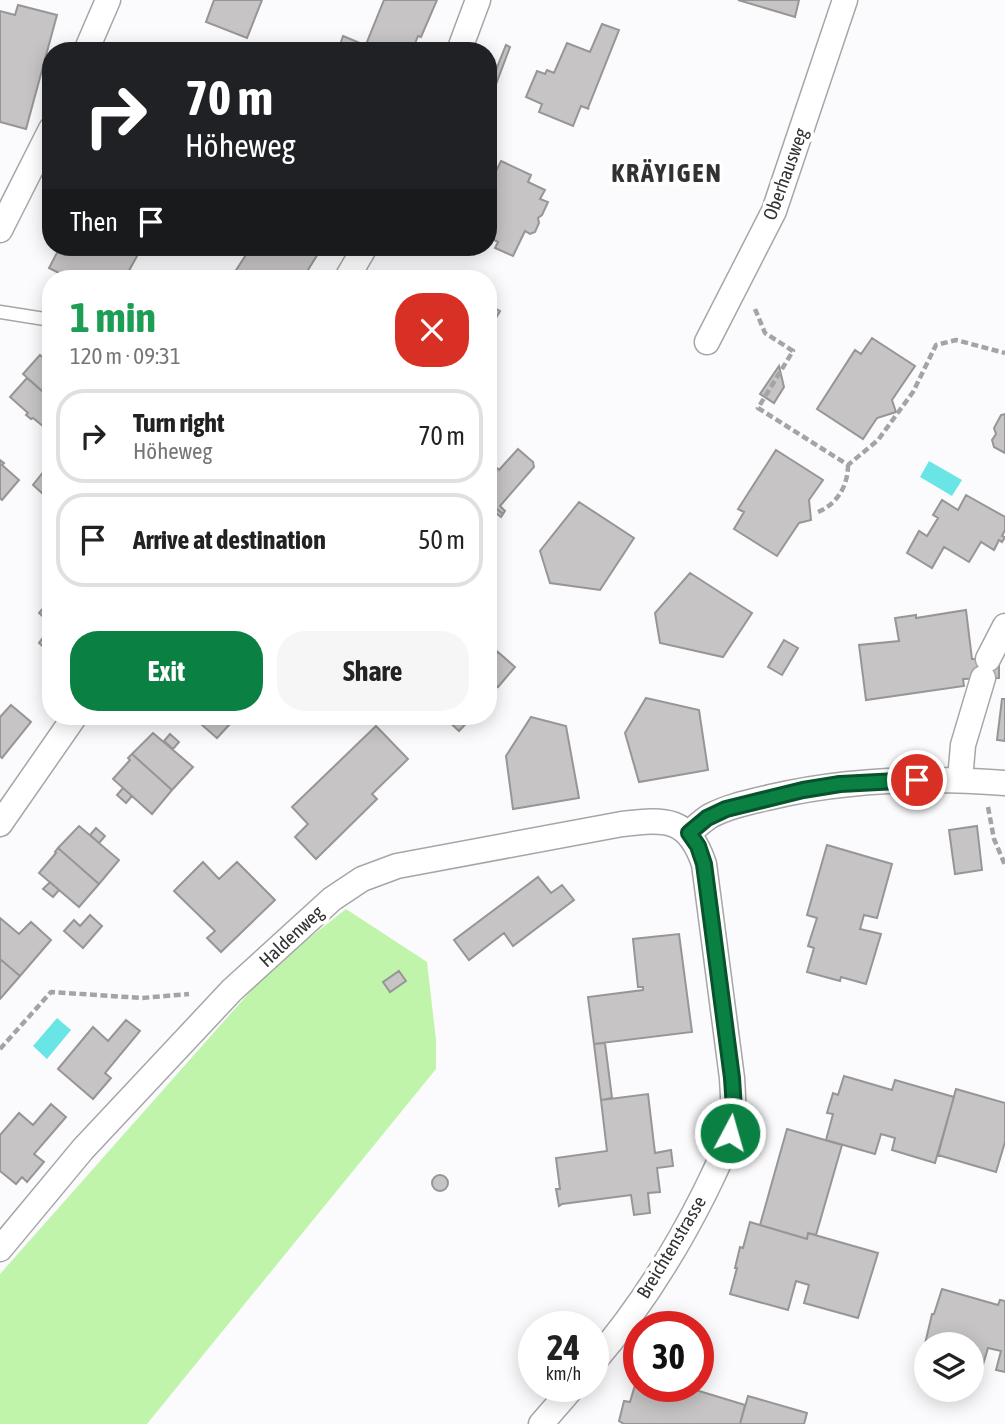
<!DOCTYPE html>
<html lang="en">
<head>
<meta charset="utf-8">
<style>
	:root { --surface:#fff; --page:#f6f6f6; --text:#222; --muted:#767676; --line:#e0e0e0; --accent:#0b8043 }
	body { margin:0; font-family:"Asap Condensed",sans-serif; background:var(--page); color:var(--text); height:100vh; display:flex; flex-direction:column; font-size:26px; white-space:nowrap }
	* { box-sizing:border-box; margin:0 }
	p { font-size:23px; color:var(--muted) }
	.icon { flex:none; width:38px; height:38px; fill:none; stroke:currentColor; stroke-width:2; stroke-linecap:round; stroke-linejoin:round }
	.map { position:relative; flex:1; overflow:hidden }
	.sheet { position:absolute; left:42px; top:270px; width:455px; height:455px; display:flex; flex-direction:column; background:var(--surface); border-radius:28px; box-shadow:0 4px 18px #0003 }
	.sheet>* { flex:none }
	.guide { position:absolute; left:42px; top:42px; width:455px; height:214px; border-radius:28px; box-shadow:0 4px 18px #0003; background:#202124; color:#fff; overflow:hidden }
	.fabs { position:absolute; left:914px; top:1332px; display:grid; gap:14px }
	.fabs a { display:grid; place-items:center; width:70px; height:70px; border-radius:50%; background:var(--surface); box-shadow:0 4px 18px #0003; font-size:35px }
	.speed { position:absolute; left:518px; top:1311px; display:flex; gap:14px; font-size:35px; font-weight:700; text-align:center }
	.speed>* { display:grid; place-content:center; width:91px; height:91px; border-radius:50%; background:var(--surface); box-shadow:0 4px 18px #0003; line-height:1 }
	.speed small { font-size:18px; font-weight:400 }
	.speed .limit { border:10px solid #d22; background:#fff; color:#111 }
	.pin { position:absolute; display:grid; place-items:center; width:60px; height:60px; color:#fff; margin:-30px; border:4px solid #fff; border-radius:50%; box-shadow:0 2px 7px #0007 }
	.me { position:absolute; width:77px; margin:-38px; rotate:6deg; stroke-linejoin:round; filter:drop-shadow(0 0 5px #0008) }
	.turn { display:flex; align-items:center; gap:24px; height:147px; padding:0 28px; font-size:32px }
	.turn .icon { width:91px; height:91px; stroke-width:2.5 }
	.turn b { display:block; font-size:49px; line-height:60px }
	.then { display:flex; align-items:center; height:66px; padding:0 28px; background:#0003; gap:14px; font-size:26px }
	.round { display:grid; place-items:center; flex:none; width:74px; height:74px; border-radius:28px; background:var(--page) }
	.summary { display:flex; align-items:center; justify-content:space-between; height:119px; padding:0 28px }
	h1 { font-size:42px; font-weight:700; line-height:52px; color:#1e9e55 }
	.button { display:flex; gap:14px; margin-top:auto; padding:14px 28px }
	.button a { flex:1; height:80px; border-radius:28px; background:var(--accent); color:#fff; font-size:28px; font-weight:700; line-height:80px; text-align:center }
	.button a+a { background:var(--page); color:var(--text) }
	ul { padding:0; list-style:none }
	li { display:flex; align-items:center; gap:21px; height:94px; margin:0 14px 10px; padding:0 14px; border:4px solid var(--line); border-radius:28px }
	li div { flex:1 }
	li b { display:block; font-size:26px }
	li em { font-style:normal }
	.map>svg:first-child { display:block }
</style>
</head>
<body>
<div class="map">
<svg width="1005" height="1424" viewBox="0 0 1005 1424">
	<rect width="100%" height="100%" fill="#fbfbfd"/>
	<path fill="#c0f4ab" d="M346,909L427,962L436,1040V1069L147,1424H0V1274L271,968Z"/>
	<path fill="#69e5e5" d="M929,461L962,480L952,496L920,477Z
		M57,1018L71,1030L47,1059L33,1046Z"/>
	<path fill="#c6c4c5" stroke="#979596" stroke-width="2" d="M214,0H262L247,38L206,22Z
		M384,0H437L421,37L418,36L412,51H367L368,48L365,47Z
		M738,0H799L795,17Z
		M18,5L57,15L26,129L0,122V11L15,15Z
		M602,24L619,30L588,108L589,109L581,106L573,126L539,112L542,104L526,97L537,71L545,74L547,70L554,73L567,43L590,52Z
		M343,36L365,45L368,48L367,51H338Z
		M506,45L510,47L495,87L490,85Z
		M501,161L531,175L528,182L545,190L540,199L548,202L542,215L538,218L539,223L535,232L530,234L525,231L513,256L495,248L498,242L488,237V187Z
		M60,247L74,252L77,247H142L125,278H76L72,276L69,278L49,268Z
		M251,247H317L321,249L303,278H231Z
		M488,304L500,311L488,332Z
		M872,338L915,366L892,400L896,412L877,418L863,439L817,409L855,350L861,354Z
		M40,355L51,364V399L23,374Z
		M779,366L784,387L774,403L760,394Z
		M27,378L51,399L50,432L33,418L31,419L26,415L28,413L10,397Z
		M1005,414V453L994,447L992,440L996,434L994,428L1001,415Z
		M518,449L533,462L534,467L500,506L505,511L503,514L488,502V460L499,470Z
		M776,450L823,480L809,500L811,520L799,523L777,556L734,529L744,512L738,509Z
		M0,460L4,463L2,465L19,480L2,500L0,498Z
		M44,471L51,476V486L43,494L33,485Z
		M966,495L1005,517V530L1002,536L1005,537L1002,542L999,540L994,550L981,542L969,562L944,547L932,568L907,553L919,531L927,536L938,518L933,515L942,500L958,510Z
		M488,502L503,514L501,517L496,513L488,521Z
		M579,502L634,538L600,590L550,583L540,551Z
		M690,573L752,613L723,657L660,643L655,613Z
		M51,599V624L39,613Z
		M966,610L972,659H999V678L963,679L964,686L866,700L859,645L899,641L895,618L916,615V618Z
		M51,627V654L39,643Z
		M784,640L798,648L782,675L768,667Z
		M488,644L498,652L488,663Z
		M498,652L515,667L498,687L488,679V663Z
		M646,698L699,710L708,770L639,782L625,733Z
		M1002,699H1005V741L997,740Z
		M11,705L31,722L2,758L0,756V717Z
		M211,716H230L226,720L230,724L217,738L202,725Z
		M443,716H473L459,731Z
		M531,717L566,726L579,798L513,809L506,756Z
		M376,726L408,759L372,794L377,799L316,859L295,837L308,824L292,807Z
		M153,733L193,767L172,790L132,754Z
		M170,734L179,742L173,749L164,741Z
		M132,754L172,790L152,814L113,779L130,760L128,758Z
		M123,788L132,796L126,803L117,795Z
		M79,826L119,860L99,884L58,848Z
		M977,826L982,870L955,874L949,830Z
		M96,828L105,836L99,843L90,835Z
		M827,845L892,864L877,918L864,915L860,929L881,934L866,984L841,977L840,981L807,972L814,948L808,946L817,918L807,915Z
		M58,848L99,884L79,907L39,873L56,853L55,852Z
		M203,862L219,879L237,862L275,900L221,952L207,938L215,931L174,891Z
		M538,877L551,893L562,885L574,900L513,946L504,933L469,960L454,940Z
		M50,882L59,890L53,897L43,889Z
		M90,915L102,926L83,948L64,931L74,920L80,926Z
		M0,918L19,934L31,922L51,940L20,976L0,959Z
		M679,934L692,1032L594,1044L588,997L643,990V987H638L633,939Z
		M0,959L20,976L0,999Z
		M399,971L406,981L390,992L383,982Z
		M126,1020L140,1031L105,1073L111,1078L93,1099L58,1069L93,1027L108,1041Z
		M605,1043L612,1098L601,1100L594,1044Z
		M844,1076L892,1090L895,1080L954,1097L935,1163L892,1150L895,1138L881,1134L875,1154L826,1140L833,1114L827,1113L833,1093L838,1095Z
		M956,1089L1005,1103V1142L996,1172L938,1155Z
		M648,1094L655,1153L671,1150L673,1166L657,1168L660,1192L648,1193L650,1213L634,1215L631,1195L562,1204L559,1206L556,1189H560L556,1158L607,1151L601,1100Z
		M51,1104L66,1117L34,1154L44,1162L27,1182L22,1177L16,1184L0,1171V1135L19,1113L33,1125Z
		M787,1129L842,1145L816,1235L808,1233L807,1239L760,1225Z
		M432 1183a8 8 0 1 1 16 0a8 8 0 1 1-16 0Z
		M750,1222L807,1239L808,1233L878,1253L858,1318L804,1303L809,1285L796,1281L788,1310L730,1294L737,1268H735L740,1247L743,1248Z
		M942,1289L998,1305L1000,1300L1005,1301V1372L996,1370L1001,1351L988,1348L979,1378L971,1375V1344H926V1362L921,1361L932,1314H934Z
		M635,1385L682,1399L686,1387L745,1405L740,1424H624L619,1421L624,1401L630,1402Z
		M748,1396L807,1413L804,1424H740Z"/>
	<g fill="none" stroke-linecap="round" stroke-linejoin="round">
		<defs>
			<path id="service" d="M0,312L51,320"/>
			<path id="minor" d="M86,51L108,0
				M459,51L478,0
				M0,230L51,129
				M347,278L365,247
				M707,342L774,211L845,0
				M988,659L1005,626
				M960,780L963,745L983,678
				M0,824L75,716
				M689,833C696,827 702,821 710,816C729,806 750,802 771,797C848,779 926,777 1005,783
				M0,1249L83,1149L232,990L332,899L362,879L397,866L622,824C666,819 688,817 704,864L732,1078C733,1097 735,1114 730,1132C725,1153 714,1173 705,1192C675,1252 637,1312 593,1363
				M541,1424L574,1386"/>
		</defs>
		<use href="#service" stroke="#a6a6a8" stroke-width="15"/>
		<use href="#minor" stroke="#a6a6a8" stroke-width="27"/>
		<path stroke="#a4a4a6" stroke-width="4.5" stroke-dasharray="7 3.5" stroke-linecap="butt" d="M755,309L765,333L793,351L758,408L848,465L878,440L913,392L936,345L956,340L1005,353
			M818,512C837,504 848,486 848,465
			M988,807L994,839L1005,865
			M0,1049L51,992L142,998L189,994"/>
		<use href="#service" stroke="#fff" stroke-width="12"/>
		<use href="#minor" stroke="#fff" stroke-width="24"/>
	</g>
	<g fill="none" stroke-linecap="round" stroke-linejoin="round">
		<defs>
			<path id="route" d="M730,1133L734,1109L732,1078L704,864L698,846L689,833L707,818L726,809L803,790L840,784L917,780"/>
		</defs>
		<use href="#route" stroke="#07532c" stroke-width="18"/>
		<use href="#route" stroke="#0b8043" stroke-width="12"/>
	</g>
	<g text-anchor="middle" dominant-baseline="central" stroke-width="7" stroke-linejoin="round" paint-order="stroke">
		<g font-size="19" fill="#323233" stroke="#fff">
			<text transform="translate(785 174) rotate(-70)">Oberhausweg</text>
			<text transform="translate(291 936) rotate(-43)">Haldenweg</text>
			<text transform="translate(671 1247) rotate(-59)">Breichtenstrasse</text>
		</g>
		<g font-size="26" font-weight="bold" letter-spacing="2" fill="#323233" stroke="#fff">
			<text x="667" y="173">KRÄYIGEN</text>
		</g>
	</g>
</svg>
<div class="fabs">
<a><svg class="icon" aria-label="layers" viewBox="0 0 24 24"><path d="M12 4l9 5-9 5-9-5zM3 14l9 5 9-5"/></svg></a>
</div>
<div class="speed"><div>24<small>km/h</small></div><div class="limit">30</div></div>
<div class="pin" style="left:917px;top:780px;background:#d93025"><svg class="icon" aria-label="arrive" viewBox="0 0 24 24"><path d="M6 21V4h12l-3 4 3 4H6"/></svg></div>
<svg class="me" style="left:730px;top:1133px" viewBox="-20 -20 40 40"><circle r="17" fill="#0b8043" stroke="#fff" stroke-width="3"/><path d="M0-11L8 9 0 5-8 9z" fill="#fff"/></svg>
<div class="guide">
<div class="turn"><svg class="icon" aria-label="right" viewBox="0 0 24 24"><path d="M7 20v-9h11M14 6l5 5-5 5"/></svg><div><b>70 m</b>Höheweg</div></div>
<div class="then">Then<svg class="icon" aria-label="arrive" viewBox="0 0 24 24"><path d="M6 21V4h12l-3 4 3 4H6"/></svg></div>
</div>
<section class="sheet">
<div class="summary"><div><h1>1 min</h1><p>120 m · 09:31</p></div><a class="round" style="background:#d93025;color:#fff"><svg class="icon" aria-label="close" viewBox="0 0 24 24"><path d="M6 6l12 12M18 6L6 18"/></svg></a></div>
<ul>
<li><svg class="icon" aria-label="right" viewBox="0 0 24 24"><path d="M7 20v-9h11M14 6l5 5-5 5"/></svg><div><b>Turn right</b><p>Höheweg</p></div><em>70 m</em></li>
<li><svg class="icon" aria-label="arrive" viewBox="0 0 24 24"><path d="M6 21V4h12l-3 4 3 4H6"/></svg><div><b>Arrive at destination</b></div><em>50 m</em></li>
</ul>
<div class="button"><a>Exit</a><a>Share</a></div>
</section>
</div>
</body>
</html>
